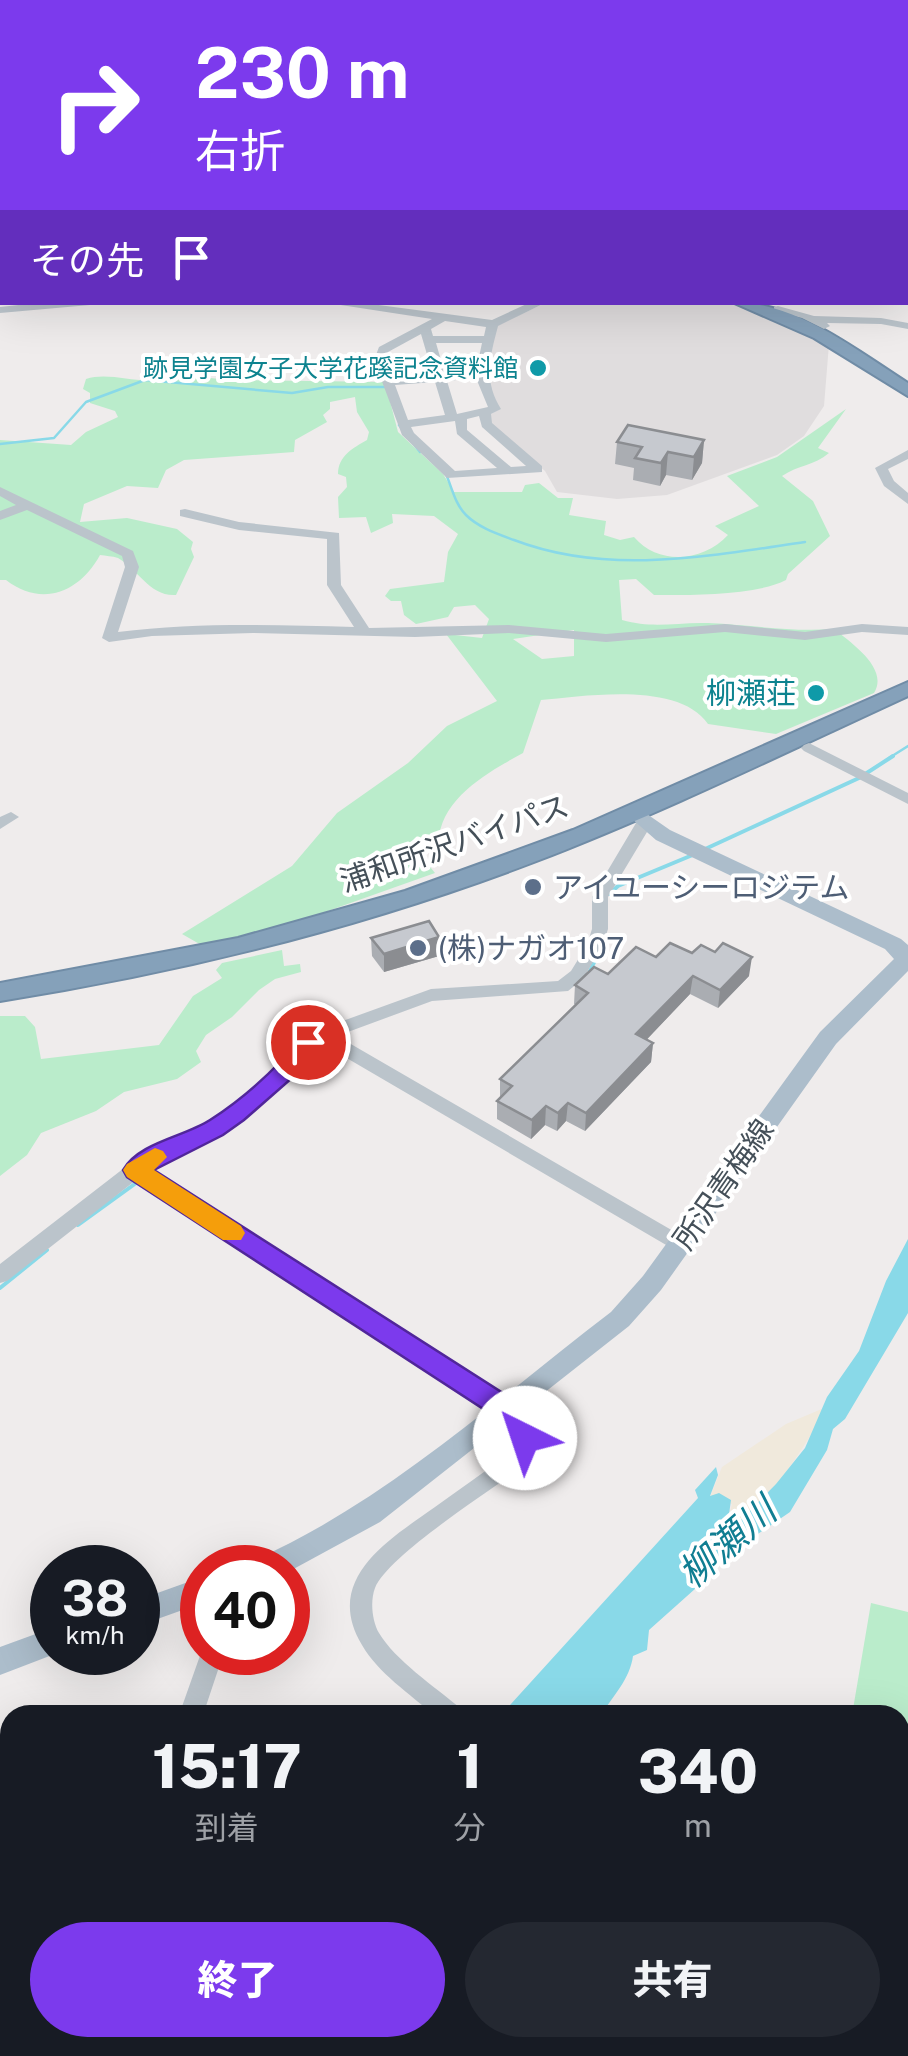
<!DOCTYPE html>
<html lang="ja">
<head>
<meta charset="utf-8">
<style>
	:root { --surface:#171b24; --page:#242831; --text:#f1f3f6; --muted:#9ea1a6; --accent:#7c3aed }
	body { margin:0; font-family:"Public Sans","Noto Sans JP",sans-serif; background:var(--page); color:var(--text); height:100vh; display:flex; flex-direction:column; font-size:38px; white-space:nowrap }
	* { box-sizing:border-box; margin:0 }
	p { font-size:32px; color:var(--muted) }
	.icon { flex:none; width:55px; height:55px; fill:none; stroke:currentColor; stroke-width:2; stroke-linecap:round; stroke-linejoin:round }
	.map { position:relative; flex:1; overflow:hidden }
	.panel { position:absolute; left:0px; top:1705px; width:910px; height:352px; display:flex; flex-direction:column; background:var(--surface); border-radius:30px 30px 0 0; box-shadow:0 10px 40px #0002 }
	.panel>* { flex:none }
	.banner { position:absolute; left:0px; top:0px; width:910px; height:305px; box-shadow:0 10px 40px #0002; background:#7c3aed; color:#fff; overflow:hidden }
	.speed { position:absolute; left:30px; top:1545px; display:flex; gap:20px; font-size:50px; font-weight:700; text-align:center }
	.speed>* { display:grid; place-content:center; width:130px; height:130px; border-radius:50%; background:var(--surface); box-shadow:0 10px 40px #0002; line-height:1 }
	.speed small { font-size:25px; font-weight:400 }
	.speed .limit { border:15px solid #d22; background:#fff; color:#111 }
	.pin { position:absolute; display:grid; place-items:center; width:85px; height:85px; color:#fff; margin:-42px; border:5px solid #fff; border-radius:50%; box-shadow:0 2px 10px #0007 }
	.me { position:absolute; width:110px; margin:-55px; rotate:319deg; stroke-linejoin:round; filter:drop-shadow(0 0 8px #0008) }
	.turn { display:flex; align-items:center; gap:35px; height:210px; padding:0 30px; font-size:45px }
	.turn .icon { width:130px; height:130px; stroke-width:2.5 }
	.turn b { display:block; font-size:70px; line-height:85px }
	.then { display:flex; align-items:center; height:95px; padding:0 30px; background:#0003; gap:20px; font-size:38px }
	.eta { display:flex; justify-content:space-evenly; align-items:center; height:170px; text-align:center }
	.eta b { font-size:60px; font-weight:800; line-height:70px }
	.cta { display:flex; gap:20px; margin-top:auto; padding:20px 30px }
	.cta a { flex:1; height:115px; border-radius:60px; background:var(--accent); color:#fff; font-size:40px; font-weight:800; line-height:115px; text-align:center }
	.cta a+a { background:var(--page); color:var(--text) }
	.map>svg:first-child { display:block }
</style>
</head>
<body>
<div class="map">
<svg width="908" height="2056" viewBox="0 0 908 2056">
	<rect width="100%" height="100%" fill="#efecec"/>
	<path fill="#e0ddde" d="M686,302L737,304L829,344L824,406L804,436L777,455L667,495L617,499L557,492L545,471L490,424L488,416L498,410L485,393L486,355L497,325L546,303Z"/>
	<path fill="#baeccb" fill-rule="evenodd" d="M173,374L229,380L385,382L398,432L443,474L454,492H522L525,485L539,483L558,498H573L569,515L606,521L604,535L620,540L634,537C659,566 703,562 728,535L715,526L759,506L727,476L777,457L846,409L818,448L829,453C814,466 798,465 782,476L813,501L830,536L788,574L786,580C755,596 689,595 654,595L636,579L619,580L622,620C654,629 676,622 708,623C753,625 788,632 834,629C853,644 889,669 874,693L776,734L708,724C679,681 585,696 541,700L523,753C490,771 439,799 439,842L422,857L435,873L311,917L203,946L182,934L292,866L337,813L408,763L447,726L497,701L446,634L482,638L489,619L475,605L454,607L448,617L416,624L404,615L401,601H391L385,596L390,589L444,582L448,552L458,534L434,516L392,514L393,523L371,533L366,517L339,518L338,497L347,487L346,477L338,474C338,456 353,448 367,440L369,432L357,412L355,397L330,402V409L323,415L327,422L295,440L294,452L184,460L166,470L158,488L127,486L84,504L80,522L127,518L177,529L193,542L191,549L194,557L176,595C150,597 138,569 118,558C112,556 106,556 100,555C80,592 42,608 6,580H0V440L71,445L86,432L118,417L115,411L90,403V393L83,389L86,379C114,370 148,390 173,374ZM574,630V656L542,659L513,639Z
		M282,950L284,966L300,964L301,972L275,979L259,990L232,1017L206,1035L196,1051L201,1062L177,1079L124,1092L96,1111L41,1133L27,1155L0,1176V1016H25L35,1027L41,1059L159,1045L193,996L222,978L216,970L222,963Z
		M871,1603L908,1612V1820L900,1817V1715H852Z
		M900,2006L908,2009L906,2056H714L701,2048H900Z"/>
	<path fill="#f0e9dc" d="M824,1408C813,1439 757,1520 726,1529L732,1504L710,1497L722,1467L786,1424Z"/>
	<path fill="#89d9e8" d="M908,1239V1313L845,1419L833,1429L827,1450L790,1512L723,1558L705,1580L649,1630L647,1650L633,1656C630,1679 613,1696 601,1715H501L698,1498L695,1490L716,1467L718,1475L710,1496L719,1493L731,1500L727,1529L736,1525L776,1484L805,1448L827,1397L859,1351L886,1281Z
		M186,2048H298L291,2056H179Z"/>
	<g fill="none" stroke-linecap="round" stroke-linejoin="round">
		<path stroke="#89d9e8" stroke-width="2.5" d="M399,425L420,452
			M0,444L54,438L86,402L145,380L292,393L328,387H387
			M446,474C452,488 455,504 466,515C479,528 498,534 514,540C608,576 709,556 805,542
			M889,758L908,746"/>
		<path stroke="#89d9e8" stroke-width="4" d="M703,850L859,778L893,756
			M609,894L618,886L695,854
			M590,971L605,939
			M235,1122L274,1090
			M78,1225L143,1178
			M0,1288L47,1250"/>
		<defs>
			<path id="highway" d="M84,0H100L101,2H85Z
				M732,302C797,302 856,350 908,383V396L814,338Z
				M908,682V696C784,753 662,813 534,862C361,928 183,972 0,1001V983L238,938L405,891L573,830Z"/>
		</defs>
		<use href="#highway" stroke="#708ca6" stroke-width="4"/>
		<path fill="#bbc4cb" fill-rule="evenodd" d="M253,0H297L298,2H256Z
			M418,0H426L427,2H419Z
			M881,0H891L892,2H883Z
			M0,72H2V78H0Z
			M0,116H2V122H0Z
			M0,208H2V215H0Z
			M46,302H95L90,305L0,313V307Z
			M321,302H356L492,320L531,302H547L498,326C490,357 483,380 501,409L491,414L492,423L542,466V472L447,478L402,435L374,360L379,347L432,319ZM445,321L486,327L484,336H433L431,329ZM421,334L433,375L393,378L386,360L388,352ZM436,343H482L476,371L445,374ZM476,378L488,407L457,414L447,381ZM435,382L445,415L408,420L395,385ZM479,416L482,427L526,466L511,467L467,430V419ZM455,421L457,434L497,468L455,471L414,433L411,427Z
			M778,306L814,316L881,318L908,323V329L881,324L827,323L830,326L824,329L802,318L774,311V307Z
			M908,450V459L888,469L894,481L908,493V504L884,486L875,468Z
			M0,487L133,551L139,567L118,632C196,622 276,625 354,627L327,585V539L239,530L180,516V510L185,509L239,522L339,533L341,585L369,628L509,625L606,634L725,624L805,632L862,624L908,627V635L862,632L805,640L725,632L606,642L509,633L415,637L253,633L152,636L109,642L102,638L125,567L122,556L27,510L0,520V511L16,505L0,496Z
			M809,743L908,793V804L804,751L801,748L804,745Z
			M11,812L19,817L0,829V817Z
			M645,817L653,822L608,897V929L603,945L583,979L568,991L432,1001L337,1036L687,1239L690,1244L687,1249L680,1252L673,1249L321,1043L298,1070L221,1134L168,1158L149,1170L514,1404C532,1425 538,1440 525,1465C493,1489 388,1555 375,1588C370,1601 372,1621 379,1633C395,1660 435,1687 459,1707L463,1715H434C410,1694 378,1673 362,1645C322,1579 390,1539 435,1507C460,1489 485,1471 511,1453L512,1433L500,1416L136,1180L7,1281L0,1283V1264L128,1165L154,1148L209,1124L286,1060L303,1037L315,1031L431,989L558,981L571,971L587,945L592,929V897L639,818Z
			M202,1650V1652H224L203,1715H179Z
			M10,1850V1879L0,1883V1855Z
			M900,1973L908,1976V2002L900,1999Z"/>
		<path fill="#acbdcb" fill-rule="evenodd" d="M634,805L670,830L901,939L908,945V971L836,1044L661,1290L629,1326L380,1522L288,1572V1568H252L256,1559C383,1504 501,1396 611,1312L643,1276L820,1032L894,959L885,949L656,840L624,812Z
			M202,1577V1603L138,1626V1600Z
			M52,1628V1652H60L0,1675V1647Z"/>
		<use href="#highway" fill="#85a1ba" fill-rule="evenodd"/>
	</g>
	<path fill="#aaadb2" d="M704,440L702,463L692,480L666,475L660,486L633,480L634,468L615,464L617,442Z
		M371,938L439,956L384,972L372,956Z
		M692,953L749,976L718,1008L690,994L646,1040L653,1043L651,1062L585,1131L566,1121L557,1131L545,1125L531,1139L497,1119V1101L500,1098V1079L576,1005L574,1004L575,985L656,957Z"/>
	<path fill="#8b8d91" d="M704,440L702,463L692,480L694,457Z
		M668,452L666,475L660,486L661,463Z
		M439,937V956L384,972V954Z
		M752,957L749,976L718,1008L720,990Z
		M693,976L690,994L634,1053L636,1034Z
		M653,1043L651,1062L585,1131L586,1113Z
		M568,1103L566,1121L557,1131L558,1113Z
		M546,1106L545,1125L531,1139L532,1120Z"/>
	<path fill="#c6c9cf" stroke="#8b8d91" stroke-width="2.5" d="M628,425L704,440L694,457L668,452L661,463L635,458L642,447L617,442Z
		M429,921L439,937L384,954L371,938Z
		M670,943L692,953L701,945L715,952L723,943L752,957L720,990L693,976L636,1034L653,1043L586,1113L568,1103L558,1113L546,1106L532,1120L497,1101L512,1086L500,1079L588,993L575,985L594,967L608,974L636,947L656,957Z"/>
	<path fill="#7c3aed" stroke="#51269a" stroke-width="2.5" d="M308,1033L320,1042L300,1071L244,1120L223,1135L154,1170L517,1402L539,1438L535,1446C514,1453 507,1434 497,1418L127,1177L123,1170C139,1142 184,1137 210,1120C235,1104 261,1082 282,1060C292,1051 295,1037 308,1033Z"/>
	<path fill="#f59e0b" d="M155,1148L163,1151L167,1157L154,1170L241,1226L245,1233L241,1240H223L127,1177L123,1170L127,1164Z"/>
	<g fill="#0f9aa8" stroke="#fff" stroke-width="4">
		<circle cx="538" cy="368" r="10"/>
		<circle cx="816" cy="693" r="10"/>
	</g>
	<g fill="#5c6f8a" stroke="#fff" stroke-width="4">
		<circle cx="533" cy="887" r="10"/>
		<circle cx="418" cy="948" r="10"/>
	</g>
	<g text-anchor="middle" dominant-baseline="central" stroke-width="8" stroke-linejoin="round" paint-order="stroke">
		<g font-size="25" fill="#0d838f" stroke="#fff" text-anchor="end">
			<text x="518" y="368">跡見学園女子大学花蹊記念資料館</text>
		</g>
		<g font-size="30" fill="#0d838f" stroke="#fff" text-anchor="end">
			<text x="796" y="693">柳瀬荘</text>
		</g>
		<g font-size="30" fill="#455059" stroke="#fff">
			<text transform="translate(454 843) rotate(-19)">浦和所沢バイパス</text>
			<text transform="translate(723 1184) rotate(-55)">所沢青梅線</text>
		</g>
		<g font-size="30" fill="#4e5e75" stroke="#fff" text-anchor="start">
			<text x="553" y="887">アイユーシーロジテム</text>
			<text x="438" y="948">(株)ナガオ107</text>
		</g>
		<g font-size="38" font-style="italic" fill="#107e92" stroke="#fff">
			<text transform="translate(727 1542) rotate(-41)">柳瀬川</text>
		</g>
	</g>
</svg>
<div class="speed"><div>38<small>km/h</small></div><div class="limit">40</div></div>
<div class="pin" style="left:308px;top:1042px;background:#d93025"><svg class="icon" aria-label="arrive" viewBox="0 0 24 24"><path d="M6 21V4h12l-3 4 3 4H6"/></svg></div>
<svg class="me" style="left:525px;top:1438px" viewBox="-20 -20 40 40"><circle r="19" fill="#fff"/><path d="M0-13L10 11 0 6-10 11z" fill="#7c3aed"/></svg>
<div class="banner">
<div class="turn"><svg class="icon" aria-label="right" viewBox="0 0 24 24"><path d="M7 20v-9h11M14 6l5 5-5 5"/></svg><div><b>230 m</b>右折</div></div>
<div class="then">その先<svg class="icon" aria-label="arrive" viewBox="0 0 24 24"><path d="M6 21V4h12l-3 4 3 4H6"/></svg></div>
</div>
<section class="panel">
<div class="eta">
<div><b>15:17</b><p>到着</p></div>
<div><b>1</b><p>分</p></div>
<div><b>340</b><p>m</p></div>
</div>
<div class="cta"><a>終了</a><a>共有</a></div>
</section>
</div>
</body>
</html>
